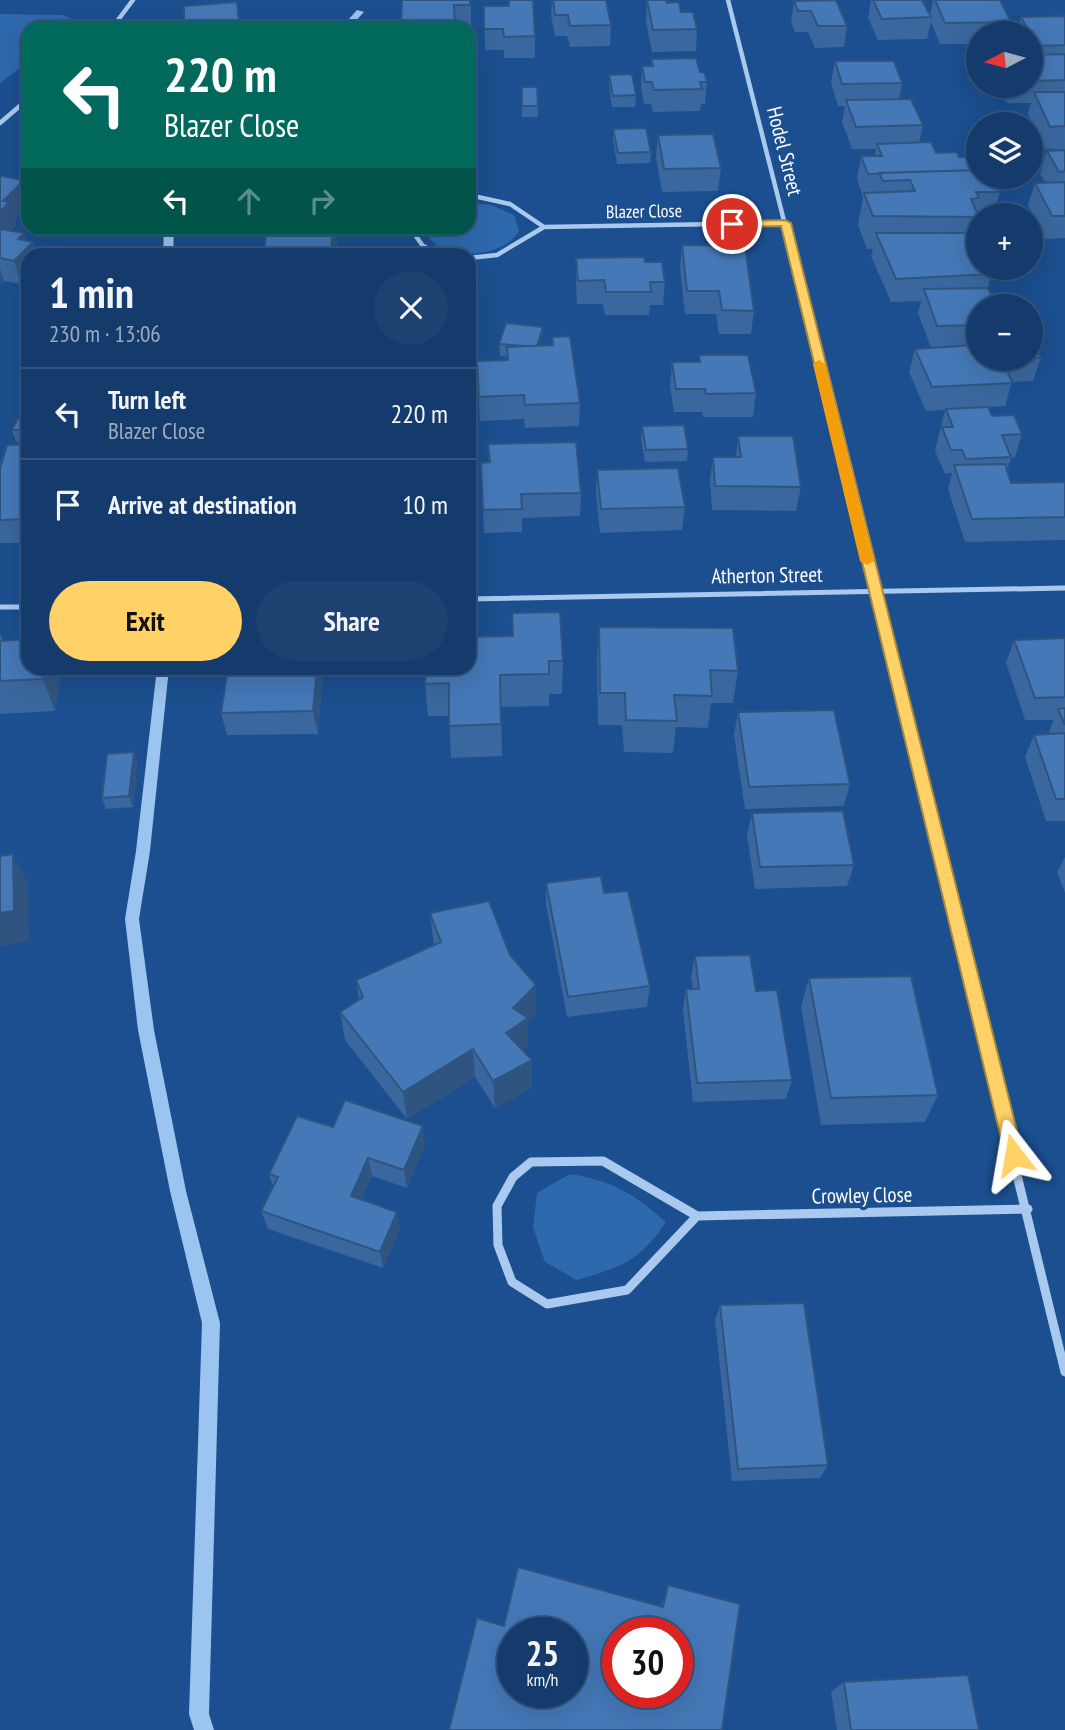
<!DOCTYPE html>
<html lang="en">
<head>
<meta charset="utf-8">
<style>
	:root { --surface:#143b6b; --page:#1d4271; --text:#f1f3f6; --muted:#9dadc1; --line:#33557e; --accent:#ffd166 }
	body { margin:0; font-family:"PT Sans Narrow",sans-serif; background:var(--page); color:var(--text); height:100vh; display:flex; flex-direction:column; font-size:26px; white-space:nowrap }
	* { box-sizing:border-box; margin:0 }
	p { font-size:23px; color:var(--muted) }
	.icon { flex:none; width:38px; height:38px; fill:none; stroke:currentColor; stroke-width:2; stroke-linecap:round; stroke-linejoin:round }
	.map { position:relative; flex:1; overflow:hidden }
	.sheet { position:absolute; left:21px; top:248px; width:455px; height:427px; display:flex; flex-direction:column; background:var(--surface); border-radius:21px; box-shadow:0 7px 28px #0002,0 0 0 2px var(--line) }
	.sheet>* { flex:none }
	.guide { position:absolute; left:21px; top:21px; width:455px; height:214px; border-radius:21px; box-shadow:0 7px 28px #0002,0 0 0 2px var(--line); background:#00695c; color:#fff; overflow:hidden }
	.needle { width:46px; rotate:264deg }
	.controls { position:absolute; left:966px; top:21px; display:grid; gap:14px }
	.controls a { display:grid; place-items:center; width:77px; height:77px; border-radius:50%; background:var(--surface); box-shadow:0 7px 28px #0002,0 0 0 2px var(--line); font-size:35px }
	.speed { position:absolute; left:497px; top:1617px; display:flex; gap:14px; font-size:35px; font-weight:700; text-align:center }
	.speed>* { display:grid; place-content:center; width:91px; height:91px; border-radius:50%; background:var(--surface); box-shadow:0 7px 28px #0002,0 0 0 2px var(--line); line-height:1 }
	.speed small { font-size:18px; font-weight:400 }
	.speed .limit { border:10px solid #d22; background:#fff; color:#111 }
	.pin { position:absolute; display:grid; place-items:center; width:60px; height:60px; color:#fff; margin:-30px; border:4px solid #fff; border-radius:50%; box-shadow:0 2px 7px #0007 }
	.me { position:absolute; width:77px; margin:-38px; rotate:346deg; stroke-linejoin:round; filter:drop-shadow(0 0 5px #0008) }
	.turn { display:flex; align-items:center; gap:24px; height:147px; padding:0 28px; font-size:32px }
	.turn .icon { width:91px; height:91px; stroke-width:2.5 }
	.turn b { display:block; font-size:49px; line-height:60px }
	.lanes { display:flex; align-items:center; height:66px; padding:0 28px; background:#0003; justify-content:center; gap:35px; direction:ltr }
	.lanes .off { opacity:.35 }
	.round { display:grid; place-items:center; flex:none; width:74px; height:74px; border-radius:37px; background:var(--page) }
	.head { display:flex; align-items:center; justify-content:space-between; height:119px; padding:0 28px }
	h1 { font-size:42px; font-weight:600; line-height:52px }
	.button { display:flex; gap:14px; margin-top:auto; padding:14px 28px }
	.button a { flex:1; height:80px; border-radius:42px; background:var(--accent); color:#111; font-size:28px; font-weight:600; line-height:80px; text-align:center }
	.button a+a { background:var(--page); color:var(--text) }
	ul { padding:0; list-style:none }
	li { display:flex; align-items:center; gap:21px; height:91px; padding:0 28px; border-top:2px solid var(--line) }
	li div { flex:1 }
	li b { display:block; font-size:26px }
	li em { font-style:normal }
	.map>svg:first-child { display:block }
</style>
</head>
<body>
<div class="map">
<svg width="1065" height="1730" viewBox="0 0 1065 1730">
	<rect width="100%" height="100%" fill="#1b4f8f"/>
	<path fill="#2e69ad" d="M0,14L63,15L80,23L73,28H28V62L0,83Z
		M469,203L491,205L514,215L519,231C504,259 432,265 426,228H469Z
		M570,1174C613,1181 633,1193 666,1222C640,1261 621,1267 577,1280L545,1262L533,1227L537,1193Z"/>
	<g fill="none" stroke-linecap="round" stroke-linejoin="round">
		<path fill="#9cc4f0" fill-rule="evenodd" d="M357,10L364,12L349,28H341Z
			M164,228H174L173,256H163Z
			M157,668H169L150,851L139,919L154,1030L186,1191L220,1323L209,1714L214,1730H194L189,1714L202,1323L170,1191L138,1030L125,919L136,851Z"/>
		<path stroke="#a9c9ee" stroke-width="4.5" d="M728,0L801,288
			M112,28L133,0
			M0,123L28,99
			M469,195L510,204L544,227L497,255L469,258
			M544,227L785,223
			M410,228L423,246L445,256"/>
		<path stroke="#a9c9ee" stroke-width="5" d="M801,287L891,656
			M469,599L1065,588
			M0,607H28"/>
		<path stroke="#a9c9ee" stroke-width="7" d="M890,655L1005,1128"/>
		<path stroke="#a9c9ee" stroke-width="9" d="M1005,1126L1065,1372
			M603,1161L697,1216L627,1290L547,1304L512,1282L498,1245L497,1206L513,1177L531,1162Z
			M697,1216L1028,1209"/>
	</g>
	<path fill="#3a679d" d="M402,0H471V26H455V28H402Z
		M552,0H606L611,25L610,46L570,47L567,36H555L551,15Z
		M647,0L667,3L681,12L697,29L696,51L652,52L646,22Z
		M871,0H922L930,15L933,0H1000L1011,22L1009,33H978V44H940L931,22L927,39L878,40L868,18Z
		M794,1L847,26L844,47L815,48L808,32H795L791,22Z
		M237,2L241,28H185L184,25Z
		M484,6L535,36V58H504V50H485Z
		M1065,16V149H1044L1028,114L1031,103H1007L999,86H1031V33H1017L1021,17Z
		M651,59L700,72L707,82L705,104H701L700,111L653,112L651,104H644L641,88L642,66H651Z
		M835,61L902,83L899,99L923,125L919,143L936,153L959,157L978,177L1000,192L993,215H978V224L973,241L991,274L988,288L978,306V359L1041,358L1033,381L1012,382L1005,406L988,407L992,416L1022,434L1015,457L1011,458L1007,470L1011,483L1065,482V540L965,542L948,489L952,473L945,474L935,451L945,410L926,411L909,372L915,349L931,348L918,313L921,301L891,302L871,256L873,249H867L858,225L863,197L857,179L861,156H875L876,149H852L842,122L845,106H838L831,83Z
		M609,75L636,95L635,107H612L609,86Z
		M522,87L538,106V117H522Z
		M613,129L651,152L650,163L617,164L613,140Z
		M658,135L721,168L718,191L662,192L656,157Z
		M1065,150V238L1045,239L1028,205L1035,183L1045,182L1040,174L1047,151Z
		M0,176L28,194V205L15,219L16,225L11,231L24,233L26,241L33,242L37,256H28V276L21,284L4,281L0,285Z
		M267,228H335L337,238L335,256H263Z
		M682,245L754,311L751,334H719L716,314H685L680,268Z
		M576,258L645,262L665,282L663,305H650L649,315H605L603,304H577L576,281Z
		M543,327L542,339L540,346L552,345V337L580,403L579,426L525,428L524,419L480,421L477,361L508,360L507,357L500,356L499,344Z
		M699,355L756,393L753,417H703L702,412H674L670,386L672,362H699Z
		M28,408V442H16L12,430Z
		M642,426L688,449L687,461L645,462L641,439Z
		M738,436L801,487L796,511L712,510L710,480L713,457H736Z
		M28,444V543H0V461L1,464Z
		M488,444L581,493L580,516L522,518V532L484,533L481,463L489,462Z
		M597,470L685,507L682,530L600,533L596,493Z
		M512,613L563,661L562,694H549V706L501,707L502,756L451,758L449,716H428L425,684L513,636Z
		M599,627L738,671L733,703H711L708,728L676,727L673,753L624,752L622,725H598L597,660Z
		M0,633L3,641L62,670L55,711L0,714Z
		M1065,638V821H1046L1025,757L1034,735L1050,734L1049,731L1054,720H1025L1006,663L1014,640Z
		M228,668H323L318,734L227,735L221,713Z
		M738,712L850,784L844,806L745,809L734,735Z
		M134,752L137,763L133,807L106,809L102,798Z
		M752,813L854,865L847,886L755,889L747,835Z
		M1065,857V893L1057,872Z
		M546,883L604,893L650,986L647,1007L567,1017L546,904Z
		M430,913L510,955L536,1014L528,1022V1046L522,1050L532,1088L495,1108L475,1077L407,1119L345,1040L340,1012L359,999L356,980L434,945Z
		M695,956L792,1080L786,1099L693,1102L683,1010L686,989H693L691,977Z
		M809,978L938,1095L925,1122L821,1125L801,1007Z
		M333,1127L425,1144L407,1188L372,1176L361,1199L400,1229L383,1268L268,1229L261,1211L273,1186L269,1174Z
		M720,1305L828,1465L820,1478L732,1481L715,1320Z
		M668,1585L740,1604L504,1626L661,1606Z
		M844,1682L979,1730H837L831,1692Z"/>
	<path fill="#305480" d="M237,2L241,28H240L239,22Z
		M24,180L28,194V205L15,219L16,225L2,240L0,234V212L3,201Z
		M333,228H335L337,238L335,256H332L331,251Z
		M24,233L28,247L33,242L37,256H28V276L21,284L14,261L18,239Z
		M0,268L4,281L0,285Z
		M543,327L542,339L536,360V348Z
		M45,668H61L62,670L55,711L43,679Z
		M317,668H323L318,734L313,711Z
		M134,752L137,763L133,807L129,796Z
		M13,854L28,884L29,941L0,946V913Z
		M536,985V1014L528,1022V1046L507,1061L506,1033L513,1008Z
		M473,1049L475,1077L407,1119L403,1092Z
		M532,1060V1088L495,1108L493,1081Z
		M423,1126L425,1144L407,1188L404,1170Z
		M368,1158L372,1176L355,1213L351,1196Z
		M397,1212L400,1229L383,1268L380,1252Z"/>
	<path fill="#4478b7" stroke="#305480" stroke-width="2" fill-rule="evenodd" d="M402,0H470V5H454L455,24L401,25Z
		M509,0H533L535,36L504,37L503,29H484V6H509Z
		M553,0H606L611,25L570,26L568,15H555Z
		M647,0H666L667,3L679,2L681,12H693L697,29L653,30Z
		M836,0L847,26H818L811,11H798L794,1Z
		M873,0H922L931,17L882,19Z
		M935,0H1000L1011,22L945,23Z
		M237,2L239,22L184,25V6Z
		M1065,16V45L1037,46L1021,17Z
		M1065,54V80L1031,81V55Z
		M696,58L700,72H704L707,82H700L702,89L654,90L652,82H645L642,66H653L651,59Z
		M835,61H894L902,83L842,84Z
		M632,74L636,95L613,96L609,75Z
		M522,87H537L538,106H522Z
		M1034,92H1065V126L1050,127Z
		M911,99L923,125L856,127L846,100Z
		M646,128L651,152L618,153L613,129Z
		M713,134L721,168L664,169L658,135Z
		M931,142L936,153L957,152L959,157H974L978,165V170L879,173L880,174H868L861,156H882L877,144Z
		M1065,150V171L1059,172L1047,151Z
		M978,170V177H992L1000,192H976L979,198L971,199L978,215V217L873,216L864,193L915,191L910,180L883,181L879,173Z
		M0,176L24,180L3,201L9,202L0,212Z
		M1065,182V216H1052L1035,183Z
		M267,228H333L331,251L297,252V256H263Z
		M0,229L24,233L18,239L33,242L14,261L0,258Z
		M876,233H969L978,250V268H988L991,274L896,279Z
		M682,245L745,246L754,311L722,310L719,291H687Z
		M644,257L645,262H662L665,282H650L651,292H606L604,280L578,281L576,258Z
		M988,288L994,301H1012L1015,306H978V325L937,326L924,289Z
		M506,323L543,327L537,346H525L499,344Z
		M570,336L580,403L525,405L524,395L479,397L477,361L508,360L507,347L553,345L552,337Z
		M978,336V359H1026L1001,360L1013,383L932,387L915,349L974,345L970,337Z
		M1031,340L1041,358H1031Z
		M699,355H748L756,393L706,394L705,389H676L672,362H700Z
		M988,407L992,416L1014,415L1022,434L1002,435L1011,457L966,459L962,450H951L942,427H953L946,409Z
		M23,408H28V430H12Z
		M684,425L688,449L646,450L642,426Z
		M738,436H793L801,487L715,486L713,457H741Z
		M576,442L581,493L521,494L522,509L483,510L481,463L490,462L488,444Z
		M28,444V519L0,520V469L7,445Z
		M1005,464L1011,483L1065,482V517L972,519L954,465Z
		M678,468L685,507L601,509L597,470Z
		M560,612L563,661H549V674L500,675L501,724L449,726V683L425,684L426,668H469V637L513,636L512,613Z
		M599,627L733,628L738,671L710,670L712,696L674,695L677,721L626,720L625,693H600Z
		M1065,638V697L1035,698L1014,640Z
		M28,639V668H45L43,679L0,681V641Z
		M228,668H317L313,711L221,713Z
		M1065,708V725L1058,709Z
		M834,710L850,784L749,787L738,712Z
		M1065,733V799H1056L1034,735Z
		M134,752L129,796L102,798L107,754Z
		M843,811L854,865L760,867L752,813Z
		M13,854L14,911L0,913V856Z
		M601,876L604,893L628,891L650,986L568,997L546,883Z
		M489,901L510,955L536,985L513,1008L528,1018L506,1033L532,1060L493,1081L473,1049L403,1092L340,1012L363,997L356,980L441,942L430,913Z
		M750,955L756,991L777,990L792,1080L697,1083L686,989H699L695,956Z
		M911,976L938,1095L831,1098L809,978Z
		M345,1100L423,1126L404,1170L368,1158L351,1196L397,1212L380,1252L261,1211L278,1177L269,1174L297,1116L333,1127Z
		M804,1303L828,1465L738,1469L720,1305Z
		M518,1567L663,1607L668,1585L740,1604L722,1730H449L477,1618L504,1626ZM513,1633H572V1692H513ZM618,1633H677V1692H618Z
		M968,1675L979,1730H851L844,1682Z"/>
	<path fill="#ffd166" stroke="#a68842" stroke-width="2" d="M785,220L791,223L1023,1155L1021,1161L1014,1164L1008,1161L1005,1155L781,226L732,227L727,224L732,221Z"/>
	<path fill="#f59e0b" d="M819,360L825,364L874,561L867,565L860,561L813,364Z"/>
	<g text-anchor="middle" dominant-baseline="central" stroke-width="7" stroke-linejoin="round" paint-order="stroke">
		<g font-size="18" fill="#fff" stroke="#1b4f8f">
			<text transform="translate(644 211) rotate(-1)">Blazer Close</text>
		</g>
		<g font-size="21" fill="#fff" stroke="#1b4f8f">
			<text transform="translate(785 151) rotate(76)">Hodel Street</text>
			<text transform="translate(767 575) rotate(-1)">Atherton Street</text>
			<text transform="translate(862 1195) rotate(-1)">Crowley Close</text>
		</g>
	</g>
</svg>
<div class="controls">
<a><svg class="needle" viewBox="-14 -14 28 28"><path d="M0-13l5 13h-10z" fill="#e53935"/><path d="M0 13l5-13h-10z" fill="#9dadc1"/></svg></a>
<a><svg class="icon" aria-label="layers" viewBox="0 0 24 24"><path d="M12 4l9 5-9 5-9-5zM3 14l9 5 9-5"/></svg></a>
<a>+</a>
<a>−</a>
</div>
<div class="speed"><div>25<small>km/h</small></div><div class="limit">30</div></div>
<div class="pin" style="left:732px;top:224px;background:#d93025"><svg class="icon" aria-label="arrive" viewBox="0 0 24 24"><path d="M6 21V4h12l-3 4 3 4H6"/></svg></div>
<svg class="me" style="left:1014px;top:1155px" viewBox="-20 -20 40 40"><path d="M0-17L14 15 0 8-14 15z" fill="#ffd166" stroke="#fff" stroke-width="4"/></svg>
<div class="guide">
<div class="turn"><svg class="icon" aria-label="left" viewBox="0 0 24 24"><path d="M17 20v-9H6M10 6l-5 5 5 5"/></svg><div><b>220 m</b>Blazer Close</div></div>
<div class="lanes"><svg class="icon" aria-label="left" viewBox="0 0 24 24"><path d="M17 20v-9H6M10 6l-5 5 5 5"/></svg><svg class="icon off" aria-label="ahead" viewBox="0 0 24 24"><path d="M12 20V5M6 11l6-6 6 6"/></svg><svg class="icon off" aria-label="right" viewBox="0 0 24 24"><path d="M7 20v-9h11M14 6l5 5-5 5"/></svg></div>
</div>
<section class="sheet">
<div class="head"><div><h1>1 min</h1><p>230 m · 13:06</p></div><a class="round"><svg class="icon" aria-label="close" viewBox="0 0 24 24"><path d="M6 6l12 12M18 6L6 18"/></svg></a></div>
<ul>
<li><svg class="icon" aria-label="left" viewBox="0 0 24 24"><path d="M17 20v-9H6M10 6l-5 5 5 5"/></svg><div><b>Turn left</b><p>Blazer Close</p></div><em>220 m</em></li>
<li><svg class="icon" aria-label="arrive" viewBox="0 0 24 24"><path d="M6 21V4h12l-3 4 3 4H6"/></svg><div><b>Arrive at destination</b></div><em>10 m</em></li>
</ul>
<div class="button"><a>Exit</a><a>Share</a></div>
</section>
</div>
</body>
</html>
